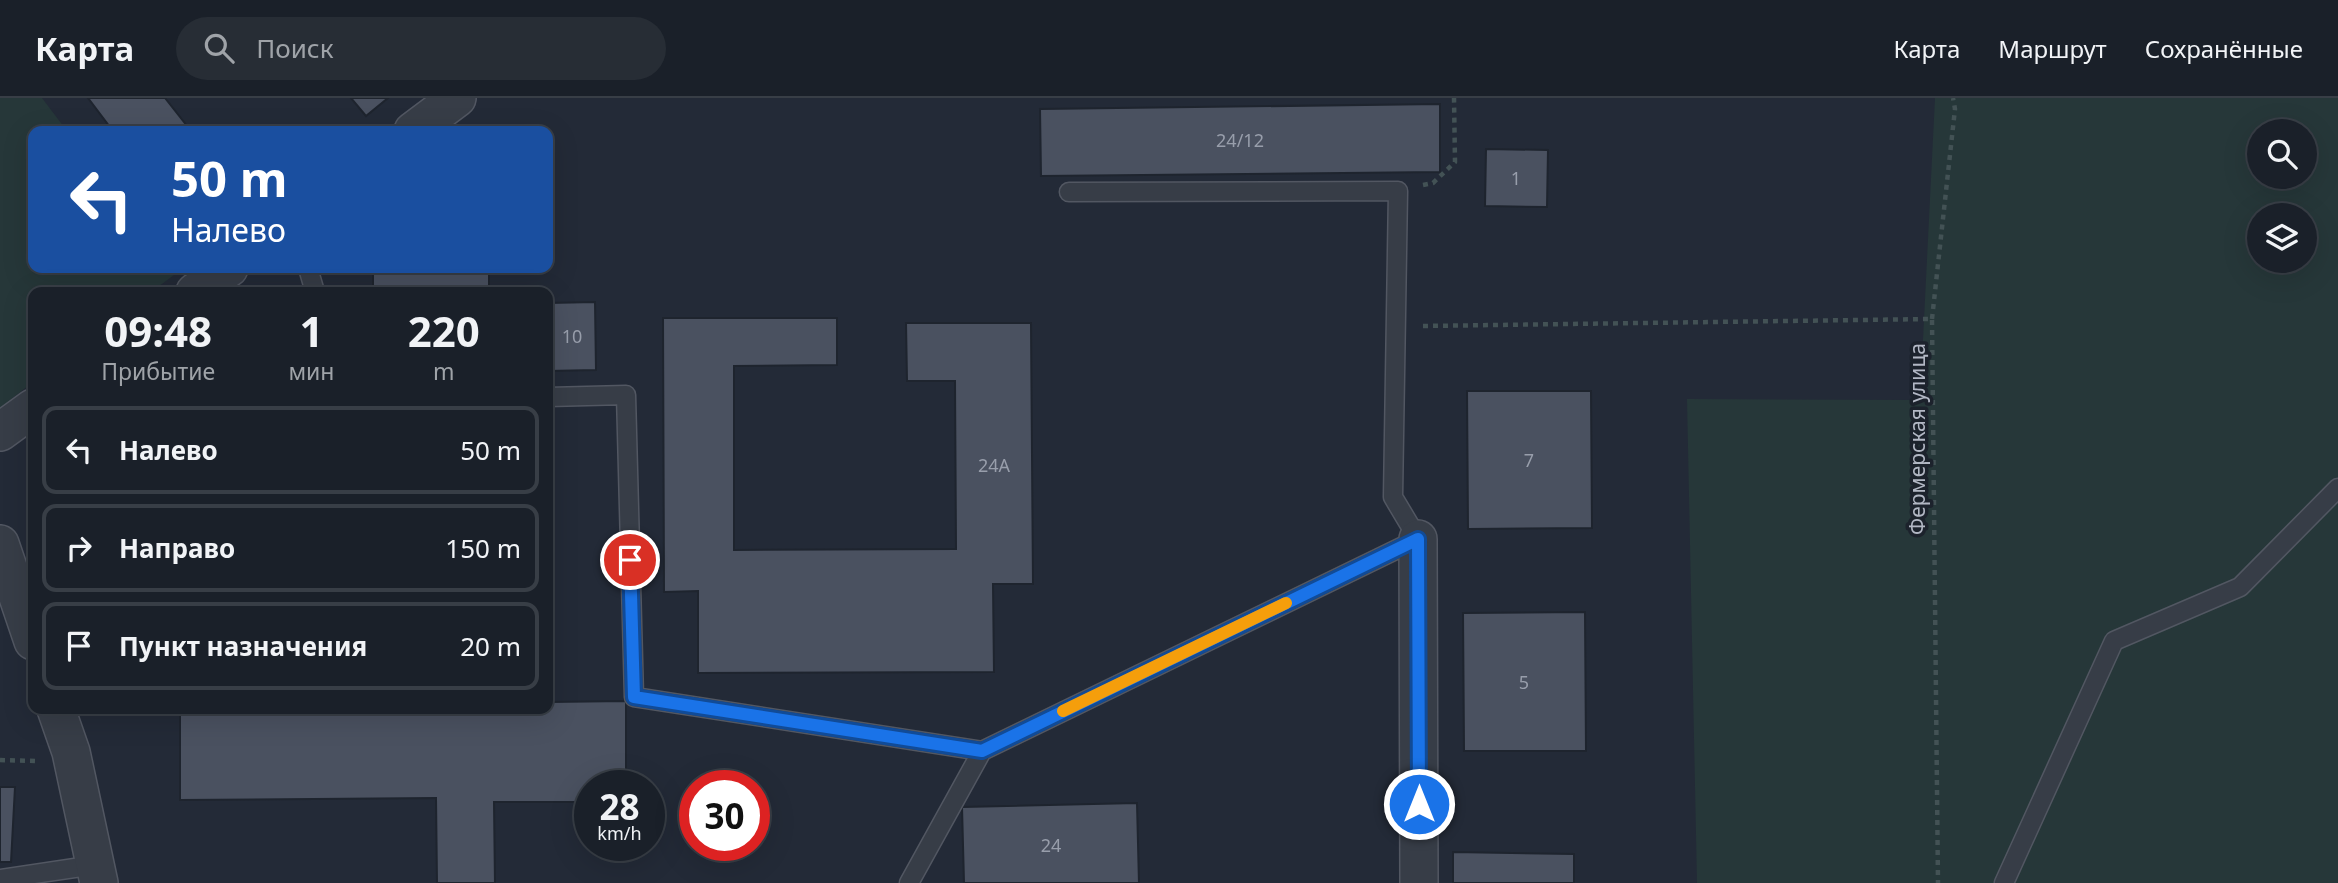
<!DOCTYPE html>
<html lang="ru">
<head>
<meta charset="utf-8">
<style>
	:root { --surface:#1a2029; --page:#272d35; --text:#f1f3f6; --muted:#9fa3a8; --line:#383e46 }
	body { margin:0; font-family:"Noto Sans",sans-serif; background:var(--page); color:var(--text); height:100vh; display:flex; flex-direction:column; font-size:26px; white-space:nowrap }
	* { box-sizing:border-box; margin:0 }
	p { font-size:23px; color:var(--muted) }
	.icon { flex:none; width:38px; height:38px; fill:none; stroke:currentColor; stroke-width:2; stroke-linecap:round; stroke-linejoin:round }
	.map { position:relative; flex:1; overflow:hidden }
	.side { position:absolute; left:28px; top:189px; width:525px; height:427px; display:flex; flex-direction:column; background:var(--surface); border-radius:14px; box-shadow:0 7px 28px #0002,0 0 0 2px var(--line) }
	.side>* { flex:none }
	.hud { position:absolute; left:28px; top:28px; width:525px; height:147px; border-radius:14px; box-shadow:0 7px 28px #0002,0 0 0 2px var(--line); background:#1a4fa0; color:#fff; overflow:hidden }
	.controls { position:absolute; left:2247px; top:21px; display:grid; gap:14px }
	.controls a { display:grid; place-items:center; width:70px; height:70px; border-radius:50%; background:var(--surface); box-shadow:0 7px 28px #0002,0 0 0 2px var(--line); font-size:35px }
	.speed { position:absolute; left:574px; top:672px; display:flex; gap:14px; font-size:35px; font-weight:700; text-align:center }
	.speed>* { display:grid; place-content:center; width:91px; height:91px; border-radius:50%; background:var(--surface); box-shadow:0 7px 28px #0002,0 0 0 2px var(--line); line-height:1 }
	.speed small { font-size:18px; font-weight:400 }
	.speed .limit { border:10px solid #d22; background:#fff; color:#111 }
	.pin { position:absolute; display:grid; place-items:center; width:60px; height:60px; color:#fff; margin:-30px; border:4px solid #fff; border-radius:50%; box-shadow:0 2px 7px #0007 }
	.me { position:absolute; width:77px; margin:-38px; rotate:0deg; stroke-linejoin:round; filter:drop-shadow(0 0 5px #0008) }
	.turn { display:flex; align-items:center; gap:24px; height:147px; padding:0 28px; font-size:32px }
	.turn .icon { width:91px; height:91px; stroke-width:2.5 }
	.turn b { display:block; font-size:49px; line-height:60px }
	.eta { display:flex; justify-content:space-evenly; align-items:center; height:119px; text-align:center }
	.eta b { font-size:42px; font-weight:700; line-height:49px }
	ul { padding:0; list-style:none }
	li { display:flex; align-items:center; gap:21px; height:88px; margin:0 14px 10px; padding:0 14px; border:4px solid var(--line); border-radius:14px }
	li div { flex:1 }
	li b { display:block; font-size:26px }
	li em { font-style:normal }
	header { display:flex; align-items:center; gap:42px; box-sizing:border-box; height:98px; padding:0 35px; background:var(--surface); border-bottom:2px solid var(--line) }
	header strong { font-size:33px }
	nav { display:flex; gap:38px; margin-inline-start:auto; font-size:24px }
	.search { width:490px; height:63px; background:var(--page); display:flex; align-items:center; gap:18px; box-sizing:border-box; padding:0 24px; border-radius:38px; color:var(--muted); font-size:26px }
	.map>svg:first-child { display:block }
</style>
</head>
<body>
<header>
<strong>Карта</strong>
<div class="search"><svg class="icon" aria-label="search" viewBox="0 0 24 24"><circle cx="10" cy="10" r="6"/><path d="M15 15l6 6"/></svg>Поиск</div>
<nav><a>Карта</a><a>Маршрут</a><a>Сохранённые</a></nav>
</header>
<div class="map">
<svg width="2338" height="785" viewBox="0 0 2338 785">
	<rect width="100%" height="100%" fill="#232a37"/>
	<path fill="#263739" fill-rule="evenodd" d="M0,0H42L67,33H33V170H169L174,177L151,194H33V284L0,310Z
		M1935,0H2338V785H1697L1687,301L1920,302ZM2259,33H2305V79H2259ZM2259,117H2305V163H2259Z"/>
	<path fill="#4a5160" stroke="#1e242e" stroke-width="2" d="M88,0H165L191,33H113Z
		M351,0H388L366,18Z
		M1440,6V74L1041,78L1040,11Z
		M1486,51L1548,52L1547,109L1485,108Z
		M373,170H489V194H373Z
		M595,204L596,272L548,273V205Z
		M663,220H837V267L734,268V452L956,451L955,283H907L906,225H1031L1033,486H993L994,574L698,575V493L664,494Z
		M1467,293H1591L1592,430L1468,431Z
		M1585,514L1586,653H1464L1463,515Z
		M626,603V688H590V704H494L495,785H437L436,700L180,702V611H548V604Z
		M0,689H15L11,764H0Z
		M1137,705L1139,785H964L962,709Z
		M1453,754L1574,756V785H1453Z"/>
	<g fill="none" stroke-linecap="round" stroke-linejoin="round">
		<defs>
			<path id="lane" d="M308,170L315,194
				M548,299L626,297L634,599L982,653
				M0,781L95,767
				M909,785L982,653L1418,441L1393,399L1398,93L1069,94
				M2004,785L2114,543L2240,489L2338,390"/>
			<path id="street" d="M413,33L457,0
				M195,194L229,170
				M0,334L33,310
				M1418,441L1419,785
				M0,446L33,543
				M56,611L71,654L99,785"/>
		</defs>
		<use href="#lane" stroke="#525762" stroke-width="21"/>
		<use href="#street" stroke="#525762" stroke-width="40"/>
		<path stroke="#435255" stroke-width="4.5" stroke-dasharray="5 5" stroke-linecap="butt" d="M1423,87L1433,85L1455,64L1454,0
			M1932,221L1955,11L1953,0
			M1423,228L1932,221L1938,785
			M0,662L36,663"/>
		<use href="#lane" stroke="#373d47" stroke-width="18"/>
		<use href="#street" stroke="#373d47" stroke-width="37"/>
	</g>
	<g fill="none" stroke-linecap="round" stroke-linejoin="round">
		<defs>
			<path id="route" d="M630,462L634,599L982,653L1418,441L1419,706"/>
		</defs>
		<use href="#route" stroke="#114b97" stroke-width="18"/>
		<use href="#route" stroke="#1a73e8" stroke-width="12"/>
		<path stroke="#f59e0b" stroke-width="12" d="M1063,613L1286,505"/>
	</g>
	<g text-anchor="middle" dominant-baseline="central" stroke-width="7" stroke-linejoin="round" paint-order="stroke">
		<g font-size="18" fill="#989eab">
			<text x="1240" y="42">24/12</text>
			<text x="1516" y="80">1</text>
			<text x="572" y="238">10</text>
			<text x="1529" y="362">7</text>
			<text x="994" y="367">24А</text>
			<text x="1524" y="584">5</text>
			<text x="1051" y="747">24</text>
		</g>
		<g font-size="21" fill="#b2b7c4" stroke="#1c222c">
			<text transform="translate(1917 341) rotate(-90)">Фермерская улица</text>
		</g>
	</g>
</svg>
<div class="controls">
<a><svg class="icon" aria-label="search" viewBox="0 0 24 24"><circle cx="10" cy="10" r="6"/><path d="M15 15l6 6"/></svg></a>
<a><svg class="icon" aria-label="layers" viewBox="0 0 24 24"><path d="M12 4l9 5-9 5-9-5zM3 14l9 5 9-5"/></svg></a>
</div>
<div class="speed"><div>28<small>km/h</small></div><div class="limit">30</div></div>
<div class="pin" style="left:630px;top:462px;background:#d93025"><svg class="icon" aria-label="arrive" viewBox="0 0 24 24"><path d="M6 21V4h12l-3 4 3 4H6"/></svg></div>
<svg class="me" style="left:1419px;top:706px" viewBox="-20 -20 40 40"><circle r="17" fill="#1a73e8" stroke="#fff" stroke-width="3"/><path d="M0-11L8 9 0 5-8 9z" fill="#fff"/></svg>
<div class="hud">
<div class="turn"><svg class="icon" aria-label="left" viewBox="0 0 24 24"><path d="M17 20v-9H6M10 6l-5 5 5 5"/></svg><div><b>50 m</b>Налево</div></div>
</div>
<section class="side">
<div class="eta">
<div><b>09:48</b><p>Прибытие</p></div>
<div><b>1</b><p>мин</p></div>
<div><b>220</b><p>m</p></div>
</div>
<ul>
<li><svg class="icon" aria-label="left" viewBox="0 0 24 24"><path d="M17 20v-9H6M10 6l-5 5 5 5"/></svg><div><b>Налево</b></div><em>50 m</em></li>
<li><svg class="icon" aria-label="right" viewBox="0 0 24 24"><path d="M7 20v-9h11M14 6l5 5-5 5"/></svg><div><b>Направо</b></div><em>150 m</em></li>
<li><svg class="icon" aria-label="arrive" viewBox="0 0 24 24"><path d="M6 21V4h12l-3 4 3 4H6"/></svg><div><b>Пункт назначения</b></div><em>20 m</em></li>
</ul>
</section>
</div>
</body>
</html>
